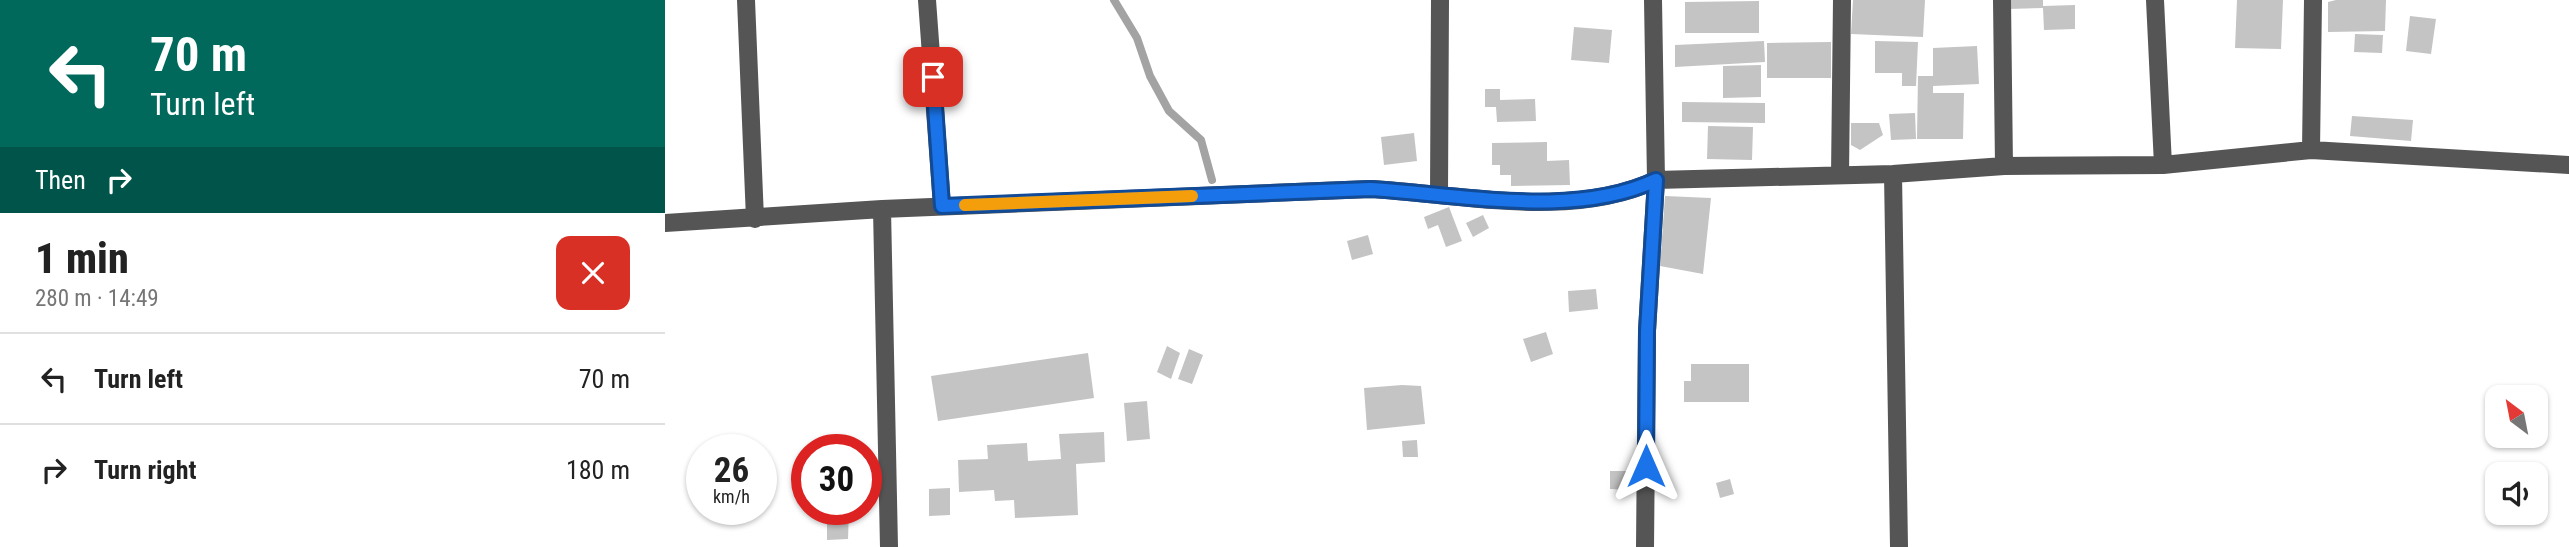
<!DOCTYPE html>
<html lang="en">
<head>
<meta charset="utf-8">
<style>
	:root { --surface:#fff; --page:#f6f6f6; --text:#222; --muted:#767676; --line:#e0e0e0 }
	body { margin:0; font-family:"Roboto Condensed",sans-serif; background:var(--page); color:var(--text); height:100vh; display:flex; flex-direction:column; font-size:26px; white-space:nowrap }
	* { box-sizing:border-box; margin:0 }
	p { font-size:23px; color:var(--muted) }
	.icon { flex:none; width:38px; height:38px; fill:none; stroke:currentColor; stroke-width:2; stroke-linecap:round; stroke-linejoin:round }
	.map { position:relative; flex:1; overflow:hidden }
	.side { display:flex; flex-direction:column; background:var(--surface); width:665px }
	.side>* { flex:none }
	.guide { background:#00695c; color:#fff; overflow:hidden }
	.needle { width:46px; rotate:328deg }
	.buttons { position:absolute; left:1820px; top:385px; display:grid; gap:14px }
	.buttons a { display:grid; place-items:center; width:63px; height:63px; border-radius:14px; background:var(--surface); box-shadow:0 2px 5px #0004; font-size:35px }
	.speed { position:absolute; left:21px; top:434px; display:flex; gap:14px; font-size:35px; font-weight:700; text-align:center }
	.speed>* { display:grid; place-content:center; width:91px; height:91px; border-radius:50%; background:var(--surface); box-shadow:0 2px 5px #0004; line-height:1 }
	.speed small { font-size:18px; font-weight:400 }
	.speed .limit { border:10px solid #d22; background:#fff; color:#111 }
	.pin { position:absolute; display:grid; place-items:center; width:60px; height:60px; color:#fff; margin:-30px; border-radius:14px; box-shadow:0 4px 10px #0006 }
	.me { position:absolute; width:77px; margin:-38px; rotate:0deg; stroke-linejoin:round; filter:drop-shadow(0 0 5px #0008) }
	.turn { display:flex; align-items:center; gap:24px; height:147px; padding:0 35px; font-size:32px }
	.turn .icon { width:91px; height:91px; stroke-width:2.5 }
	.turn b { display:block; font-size:49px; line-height:60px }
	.then { display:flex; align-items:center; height:66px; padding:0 35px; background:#0003; gap:14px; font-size:26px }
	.round { display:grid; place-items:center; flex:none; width:74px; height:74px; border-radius:14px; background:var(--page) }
	.head { display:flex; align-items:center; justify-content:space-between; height:119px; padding:0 35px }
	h1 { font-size:42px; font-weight:800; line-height:52px }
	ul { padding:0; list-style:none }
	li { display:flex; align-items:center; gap:21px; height:91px; padding:0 35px; border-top:2px solid var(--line) }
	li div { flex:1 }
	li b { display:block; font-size:26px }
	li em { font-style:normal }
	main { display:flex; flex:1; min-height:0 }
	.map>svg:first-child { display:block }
</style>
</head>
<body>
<main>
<section class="side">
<div class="guide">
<div class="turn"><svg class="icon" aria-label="left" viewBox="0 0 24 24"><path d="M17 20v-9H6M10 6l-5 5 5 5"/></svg><div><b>70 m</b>Turn left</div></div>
<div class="then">Then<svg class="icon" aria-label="right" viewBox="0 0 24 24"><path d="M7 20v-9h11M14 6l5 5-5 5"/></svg></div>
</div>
<div class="head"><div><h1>1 min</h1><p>280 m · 14:49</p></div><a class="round" style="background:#d93025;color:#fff"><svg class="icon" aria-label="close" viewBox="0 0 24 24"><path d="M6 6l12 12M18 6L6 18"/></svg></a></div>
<ul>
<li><svg class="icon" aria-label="left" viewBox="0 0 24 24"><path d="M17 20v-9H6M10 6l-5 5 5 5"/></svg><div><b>Turn left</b></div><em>70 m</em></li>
<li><svg class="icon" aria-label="right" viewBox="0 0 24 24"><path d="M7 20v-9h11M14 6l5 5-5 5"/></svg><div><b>Turn right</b></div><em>180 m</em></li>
</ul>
</section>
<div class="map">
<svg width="1904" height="547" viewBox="0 0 1904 547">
	<rect width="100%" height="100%" fill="#fff"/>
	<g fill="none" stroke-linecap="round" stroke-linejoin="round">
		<path stroke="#a3a3a3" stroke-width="8" d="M449,0L472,38L485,76L504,111L536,140L547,180"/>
	</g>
	<path fill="#c4c4c4" d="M1188,0H1260L1258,37L1186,34Z
		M1342,0H1378V6L1410,5V29L1379,30L1378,8L1342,9Z
		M1572,0H1618L1616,49L1570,48Z
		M1671,0H1721L1720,31L1663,32V2Z
		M1094,1V33H1020V2Z
		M1745,16L1771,19L1766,54L1741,51Z
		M909,27L947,30L944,63L906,60Z
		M1690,34L1718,35L1717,53L1689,52Z
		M1099,41L1100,62L1010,67V45Z
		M1210,41L1253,42L1251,86H1237V73H1210Z
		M1166,42V78H1102V43Z
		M1312,46L1314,84L1268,86V93H1299L1298,139H1252L1253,76H1268V48Z
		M1096,65V97L1058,98V66Z
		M820,89H835V100L870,99L871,121L832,122L831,107H820Z
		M1017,102L1100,103V123L1017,122Z
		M1250,113L1251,139L1226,140L1224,114Z
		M1687,116L1748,120L1746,141L1685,136Z
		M1186,123H1214L1218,135L1195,150L1186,145Z
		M1043,126L1088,127L1087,160L1042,159Z
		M749,133L752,161L719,165L716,137Z
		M882,142V161L904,160L905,185L846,186V175H835V165H827V143Z
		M1000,196L1046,198L1038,274L995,266Z
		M784,207L797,241L781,247L773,225L763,229L759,217Z
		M818,215L824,228L808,237L801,223Z
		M703,235L708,254L687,260L682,241Z
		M931,289L933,309L904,312L903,291Z
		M881,332L888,354L866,362L858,339Z
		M502,346L515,353L506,379L492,372Z
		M524,349L538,355L527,384L513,379Z
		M423,353L429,398L273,421L266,376Z
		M1026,364H1084V402H1019V381H1026Z
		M737,385L756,386L760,424L702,430L699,388Z
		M482,401L485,439L462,441L459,403Z
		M439,432L440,462L411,464L413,515L350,518L349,500L330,501L329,490L294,492L293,460L323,459L322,445L362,443L363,461L396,459L394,434Z
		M752,440L753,457H738L737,441Z
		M945,471H968L967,490L945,489Z
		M1065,479L1069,494L1055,498L1051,483Z
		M285,488V515L264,516V489Z
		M162,509H184L183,539L162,540Z"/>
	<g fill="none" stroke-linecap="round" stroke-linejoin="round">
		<path stroke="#555" stroke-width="18" d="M81,0L90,219
			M262,0L277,206
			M1337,0L1339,166
			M1490,0L1498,165
			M1646,150L1648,0
			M1228,174L1234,547
			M1175,175L1177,0
			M774,193L775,0
			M217,209L224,547
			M0,223L217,209L705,189C797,194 905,220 991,180L1228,174L1339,166L1498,165L1646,150L1904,165
			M980,547L982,331L991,180L988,0"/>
	</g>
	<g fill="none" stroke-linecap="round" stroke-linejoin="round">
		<defs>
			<path id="route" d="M268,77L277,206L705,189C795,194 908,219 991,180L982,331L981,466"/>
		</defs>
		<use href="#route" stroke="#114b97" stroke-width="18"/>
		<use href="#route" stroke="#1a73e8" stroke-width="12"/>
		<path stroke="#f59e0b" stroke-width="12" d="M300,205L527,196"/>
	</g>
</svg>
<div class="buttons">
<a><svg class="needle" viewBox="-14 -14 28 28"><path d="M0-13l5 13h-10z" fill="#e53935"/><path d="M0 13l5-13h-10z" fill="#767676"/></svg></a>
<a><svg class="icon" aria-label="sound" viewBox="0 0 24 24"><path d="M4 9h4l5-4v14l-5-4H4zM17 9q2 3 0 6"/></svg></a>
</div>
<div class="speed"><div>26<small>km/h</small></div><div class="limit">30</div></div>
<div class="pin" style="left:268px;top:77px;background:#d93025"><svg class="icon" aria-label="arrive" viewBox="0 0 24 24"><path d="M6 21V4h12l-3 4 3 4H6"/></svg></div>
<svg class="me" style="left:981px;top:466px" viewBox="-20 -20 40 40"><path d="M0-17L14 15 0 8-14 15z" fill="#1a73e8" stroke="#fff" stroke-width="4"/></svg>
</div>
</main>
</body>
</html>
